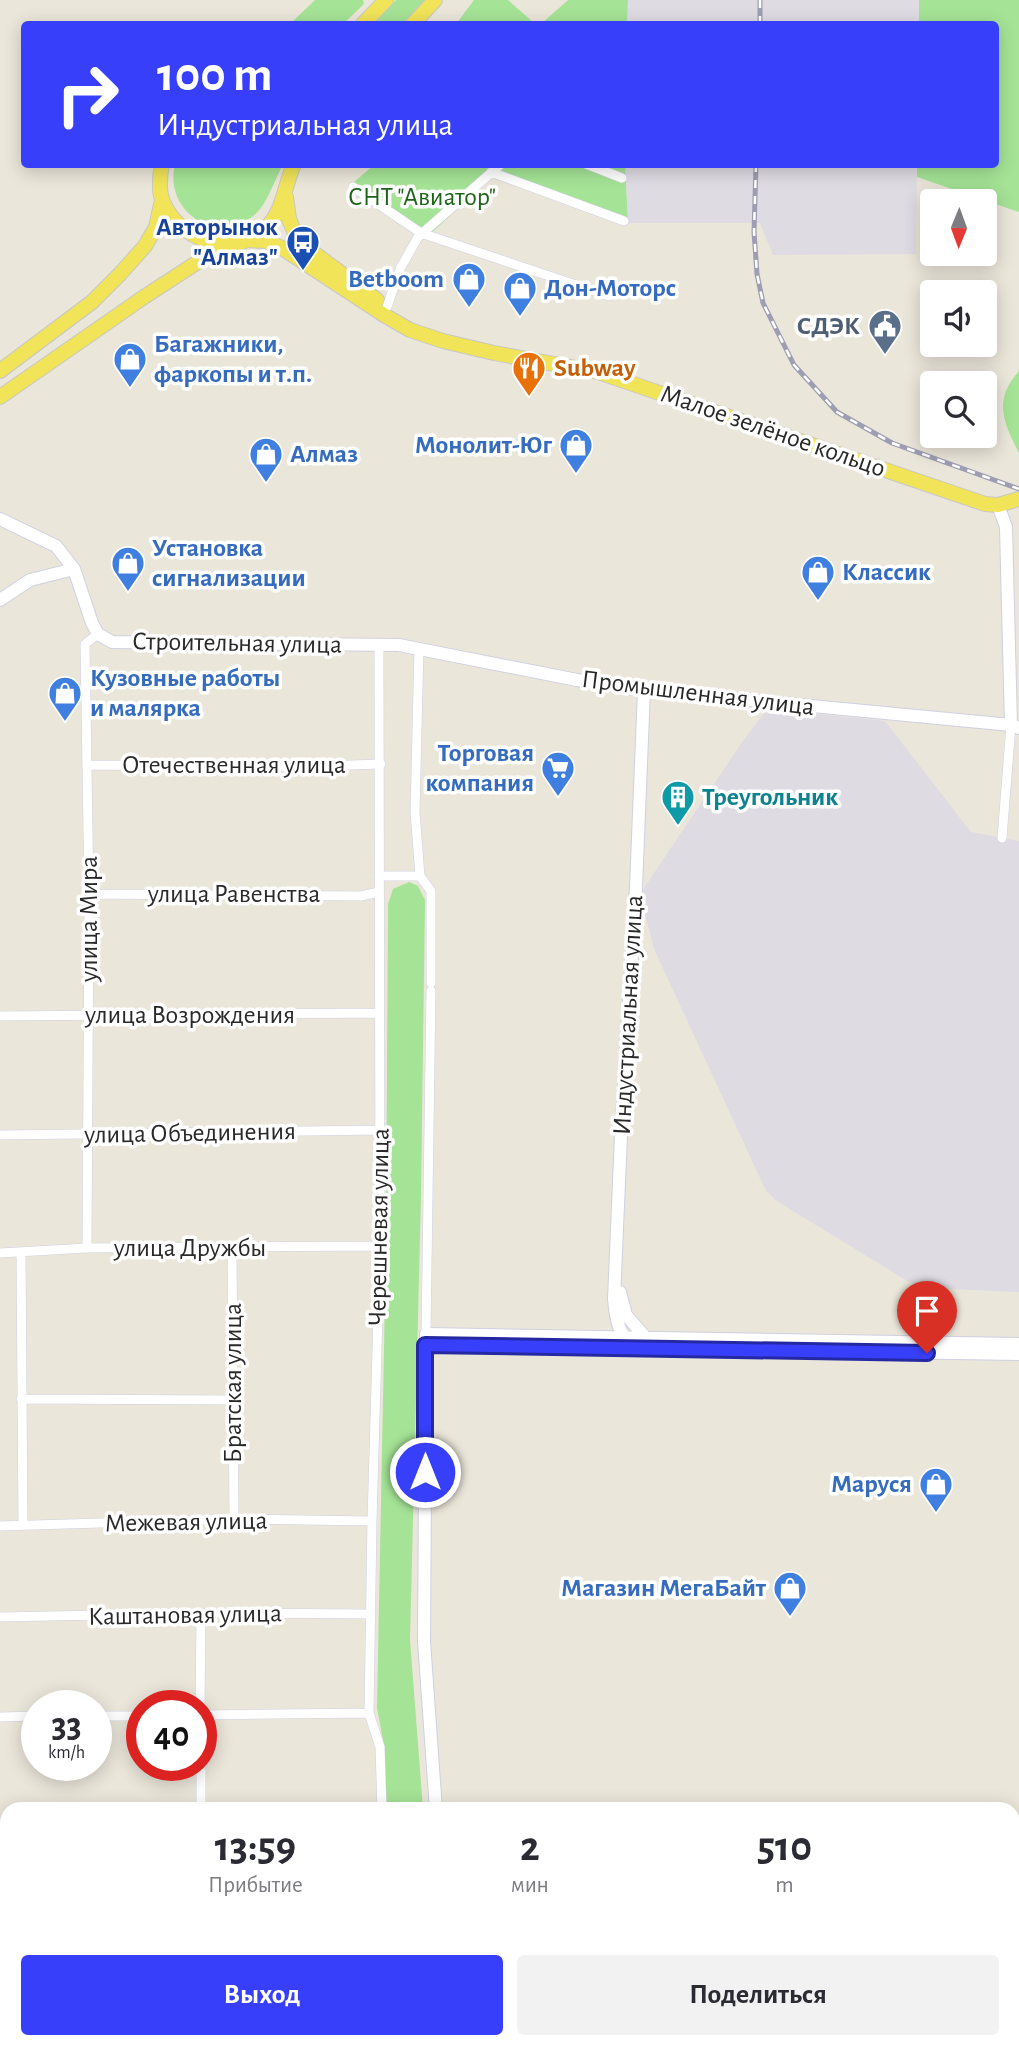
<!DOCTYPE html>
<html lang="ru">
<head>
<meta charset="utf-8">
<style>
	:root { --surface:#fff; --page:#f2f2f3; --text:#2b2b33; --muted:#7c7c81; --accent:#383ffb }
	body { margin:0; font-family:"Alegreya Sans",sans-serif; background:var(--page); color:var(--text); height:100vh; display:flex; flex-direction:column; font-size:26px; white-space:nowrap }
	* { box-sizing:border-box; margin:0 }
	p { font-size:23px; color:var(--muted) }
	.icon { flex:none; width:38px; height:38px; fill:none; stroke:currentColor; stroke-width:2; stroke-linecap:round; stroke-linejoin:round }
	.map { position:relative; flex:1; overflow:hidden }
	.panel { position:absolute; left:0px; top:1802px; width:1020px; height:247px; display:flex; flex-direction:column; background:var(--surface); border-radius:21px 21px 0 0; box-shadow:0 4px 18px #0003 }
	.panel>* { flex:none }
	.guide { position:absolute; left:21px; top:21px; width:978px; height:147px; border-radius:7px; box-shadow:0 4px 18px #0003; background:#383ffb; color:#fff; overflow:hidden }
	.needle { width:46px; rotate:181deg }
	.fabs { position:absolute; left:920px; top:189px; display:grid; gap:14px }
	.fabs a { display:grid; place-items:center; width:77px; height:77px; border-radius:7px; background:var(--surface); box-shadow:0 4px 18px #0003; font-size:35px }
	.speed { position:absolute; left:21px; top:1690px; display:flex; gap:14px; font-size:35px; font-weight:700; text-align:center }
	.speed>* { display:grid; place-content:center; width:91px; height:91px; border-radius:50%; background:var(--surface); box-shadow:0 4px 18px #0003; line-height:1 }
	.speed small { font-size:18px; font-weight:400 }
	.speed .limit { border:10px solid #d22; background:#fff; color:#111 }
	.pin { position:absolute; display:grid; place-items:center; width:60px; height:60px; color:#fff; margin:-72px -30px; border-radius:50% 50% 50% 0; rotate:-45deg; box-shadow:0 0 7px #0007 }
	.pin .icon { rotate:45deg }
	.me { position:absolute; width:77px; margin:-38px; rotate:0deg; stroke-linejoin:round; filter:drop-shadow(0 0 5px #0008) }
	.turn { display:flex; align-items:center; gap:24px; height:147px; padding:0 21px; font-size:32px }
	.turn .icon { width:91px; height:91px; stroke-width:2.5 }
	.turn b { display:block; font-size:49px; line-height:60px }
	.eta { display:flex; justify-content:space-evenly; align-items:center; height:119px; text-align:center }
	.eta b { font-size:42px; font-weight:700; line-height:49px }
	.primary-button { display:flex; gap:14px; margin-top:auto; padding:14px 21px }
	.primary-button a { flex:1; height:80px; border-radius:7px; background:var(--accent); color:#fff; font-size:28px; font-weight:700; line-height:80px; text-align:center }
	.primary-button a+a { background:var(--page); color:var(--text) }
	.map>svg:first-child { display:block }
</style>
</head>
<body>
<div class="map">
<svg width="1019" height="2048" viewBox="0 0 1019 2048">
	<rect width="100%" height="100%" fill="#ebe6da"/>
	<path fill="#dfdbe3" d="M628,0H919V24H627Z
		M625,165H917L916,254L773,255L760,223H628Z
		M767,709L885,721L971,832L1019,841V1292L927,1288L909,1282L775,1200L765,1189L654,949L640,894L742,742Z"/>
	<path fill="#a5e396" d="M315,0H363L364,4L343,24H290Z
		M396,0H426L403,24H374Z
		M474,0H508L535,24H456Z
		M568,0H628L627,24H541Z
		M919,0H1019V212L917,177V165L996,164V24H919Z
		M175,165V164L283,165C273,182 267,208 249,219C210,244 164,207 175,165Z
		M374,165H625L628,223L494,175L426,238L348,187Z
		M1019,371V453C1003,422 993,400 1019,371Z
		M409,882L418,886L425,900L421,1196L410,1640L423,1809L387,1810L384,1745L377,1708L386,1246L388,904L393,889Z"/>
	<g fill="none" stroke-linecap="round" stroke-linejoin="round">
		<defs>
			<path id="street" d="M586,164L622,178
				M491,172L624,221
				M353,187L421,233L609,296
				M387,307L400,269L418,237L501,164
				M379,644L380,1246L372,1521L369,1713L380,1747L382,1810
				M419,648L415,812L420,876L431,891V983
				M87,765L292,767L381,764
				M1002,838L1011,725
				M379,876H420
				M89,894L361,896L379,892
				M0,1016L379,1013
				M0,1135L380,1130
				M232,1247L234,1519
				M87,1248L89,894L85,644L98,634
				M0,1253L87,1248L380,1246
				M21,1253L23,1525
				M426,1334L431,991
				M21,1399L232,1400
				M0,1526L234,1519L372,1521
				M0,1617L201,1613L370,1614
				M200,1706L201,1613
				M201,1715L369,1713
				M96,1716H142
				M0,1717L37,1716
				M201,1766V1810
				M0,1832H7
				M0,1949H7
				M86,2042V2048
				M203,2042V2048
				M393,2042V2048"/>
			<path id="secondary" d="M998,505L1006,527L1011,725
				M0,519L56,546L74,569L92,623L98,634L112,642L399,645L577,680L644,690L1011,725L1019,728
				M0,600L30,580L74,569
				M620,1292L626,1315L646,1338
				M425,1345L1019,1354
				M638,1349C618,1336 616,1321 614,1299L621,1135L636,887L644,690
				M436,1810L424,1641L426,1334L1019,1344
				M453,2042V2048"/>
			<path id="primary" d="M363,24L386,0
				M413,24L435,0
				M162,164C160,177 158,190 163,202C179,240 234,260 266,228C284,210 284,187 294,164
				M286,197L289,219L298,241L377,300
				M246,240L266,241L282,248L384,315L410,330L443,341L494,353L598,372L985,504L998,505L1019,499
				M0,371L92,302L120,274L145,246L156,227L162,200
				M0,397L144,297L224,245"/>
		</defs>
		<use href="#street" stroke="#cfd0e2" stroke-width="10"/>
		<use href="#secondary" stroke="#cfd0e2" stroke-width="14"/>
		<use href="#primary" stroke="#c7c7c7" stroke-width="16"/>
		<use href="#street" stroke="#fff" stroke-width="9"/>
		<use href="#secondary" stroke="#fff" stroke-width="12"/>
		<use href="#primary" stroke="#f1e459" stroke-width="14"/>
		<defs>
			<path id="rail" d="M760,24V0
				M756,164L754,232L757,274L763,303L794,365L837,412L892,443L1019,489"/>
		</defs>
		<use href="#rail" stroke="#9d9db3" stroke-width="5"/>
		<use href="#rail" stroke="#fff" stroke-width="2.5" stroke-dasharray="8" stroke-linecap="butt"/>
	</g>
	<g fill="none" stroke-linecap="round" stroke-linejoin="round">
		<defs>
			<path id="route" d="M425,1472V1345L927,1353"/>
		</defs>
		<use href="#route" stroke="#2429a3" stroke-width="18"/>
		<use href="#route" stroke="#383ffb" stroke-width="12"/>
	</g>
	<defs>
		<symbol id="bus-pin" viewBox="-11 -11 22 30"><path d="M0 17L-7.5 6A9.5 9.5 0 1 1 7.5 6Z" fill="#1a4fb4" stroke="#fff"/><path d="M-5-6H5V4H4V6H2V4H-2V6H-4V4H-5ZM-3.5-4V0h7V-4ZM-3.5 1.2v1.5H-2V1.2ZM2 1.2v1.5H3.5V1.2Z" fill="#fff"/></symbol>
		<symbol id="shop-pin" viewBox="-11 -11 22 30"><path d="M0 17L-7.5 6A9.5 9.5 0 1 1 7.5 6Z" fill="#3f7fe0" stroke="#fff"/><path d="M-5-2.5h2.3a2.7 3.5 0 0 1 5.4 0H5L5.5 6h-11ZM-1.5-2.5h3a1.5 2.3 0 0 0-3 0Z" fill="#fff"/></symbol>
		<symbol id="civic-pin" viewBox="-11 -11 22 30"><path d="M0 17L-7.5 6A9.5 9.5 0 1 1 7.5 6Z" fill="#5c6f8a" stroke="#fff"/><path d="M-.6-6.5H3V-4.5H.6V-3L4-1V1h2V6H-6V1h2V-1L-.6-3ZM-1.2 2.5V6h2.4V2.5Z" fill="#fff"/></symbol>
		<symbol id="restaurant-pin" viewBox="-11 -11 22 30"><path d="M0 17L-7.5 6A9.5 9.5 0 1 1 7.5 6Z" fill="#e8710a" stroke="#fff"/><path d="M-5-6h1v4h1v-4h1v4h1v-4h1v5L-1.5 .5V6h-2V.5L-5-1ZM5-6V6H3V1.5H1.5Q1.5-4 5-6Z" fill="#fff"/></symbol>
		<symbol id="supermarket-pin" viewBox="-11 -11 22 30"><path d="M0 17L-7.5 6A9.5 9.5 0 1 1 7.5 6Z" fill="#3f7fe0" stroke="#fff"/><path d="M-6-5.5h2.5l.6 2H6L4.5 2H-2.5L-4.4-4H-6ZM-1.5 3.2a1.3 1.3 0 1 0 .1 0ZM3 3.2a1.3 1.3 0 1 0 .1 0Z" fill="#fff"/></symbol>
		<symbol id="building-pin" viewBox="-11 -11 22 30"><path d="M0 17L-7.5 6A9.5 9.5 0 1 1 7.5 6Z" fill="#0f9aa8" stroke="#fff"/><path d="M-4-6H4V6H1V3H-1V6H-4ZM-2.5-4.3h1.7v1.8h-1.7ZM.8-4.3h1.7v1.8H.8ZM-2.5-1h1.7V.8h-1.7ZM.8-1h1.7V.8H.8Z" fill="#fff"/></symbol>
	</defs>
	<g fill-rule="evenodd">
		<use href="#bus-pin" x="284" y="223" width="38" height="52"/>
		<use href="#shop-pin" x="450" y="260" width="38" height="52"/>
		<use href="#shop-pin" x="501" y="269" width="38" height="52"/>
		<use href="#civic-pin" x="866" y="307" width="38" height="52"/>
		<use href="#shop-pin" x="111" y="340" width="38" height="52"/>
		<use href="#restaurant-pin" x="510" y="349" width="38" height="52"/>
		<use href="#shop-pin" x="557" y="426" width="38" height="52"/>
		<use href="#shop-pin" x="247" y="435" width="38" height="52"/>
		<use href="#shop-pin" x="109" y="544" width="38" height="52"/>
		<use href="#shop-pin" x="799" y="553" width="38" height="52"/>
		<use href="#shop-pin" x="46" y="674" width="38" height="52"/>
		<use href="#supermarket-pin" x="539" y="749" width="38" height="52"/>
		<use href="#building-pin" x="659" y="778" width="38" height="52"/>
		<use href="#shop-pin" x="917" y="1465" width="38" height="52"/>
		<use href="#shop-pin" x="771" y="1569" width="38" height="52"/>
	</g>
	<g text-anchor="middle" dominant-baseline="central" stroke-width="7" stroke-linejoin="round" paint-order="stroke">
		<g font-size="26" fill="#1e6519" stroke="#fff">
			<text x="422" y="197">СНТ "Авиатор"</text>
		</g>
		<g font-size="26" font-weight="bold" fill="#164399" stroke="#fff" text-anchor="end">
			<text x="278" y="227">Авторынок<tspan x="278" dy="30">"Алмаз"</tspan></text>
		</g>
		<g font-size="26" font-weight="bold" fill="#366cbe" stroke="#fff" text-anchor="start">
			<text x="444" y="279" text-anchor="end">Betboom</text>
			<text x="544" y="288">Дон-Моторс</text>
			<text x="154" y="344">Багажники,<tspan x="154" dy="30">фаркопы и т.п.</tspan></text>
			<text x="552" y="445" text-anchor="end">Монолит-Юг</text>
			<text x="290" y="454">Алмаз</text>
			<text x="152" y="548">Установка<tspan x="152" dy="30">сигнализации</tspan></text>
			<text x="842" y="572">Классик</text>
			<text x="90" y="678">Кузовные работы<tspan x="90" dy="30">и малярка</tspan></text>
			<text x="534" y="753" text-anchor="end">Торговая<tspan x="534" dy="30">компания</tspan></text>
			<text x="912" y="1484" text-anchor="end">Маруся</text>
			<text x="766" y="1588" text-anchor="end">Магазин МегаБайт</text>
		</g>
		<g font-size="26" font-weight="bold" fill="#4e5e75" stroke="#fff" text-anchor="end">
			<text x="860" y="326">СДЭК</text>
		</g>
		<g font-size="26" font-weight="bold" fill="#c56008" stroke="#fff" text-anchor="start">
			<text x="554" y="368">Subway</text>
		</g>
		<g font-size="26" fill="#292929" stroke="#fff">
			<text transform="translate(773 431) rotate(19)">Малое зелёное кольцо</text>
			<text transform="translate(237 643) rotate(1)">Строительная улица</text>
			<text transform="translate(698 693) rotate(7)">Промышленная улица</text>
			<text x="234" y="765">Отечественная улица</text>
			<text x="234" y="894">улица Равенства</text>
			<text transform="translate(89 919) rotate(-90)">улица Мира</text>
			<text x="190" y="1015">улица Возрождения</text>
			<text transform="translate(628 1015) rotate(-87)">Индустриальная улица</text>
			<text transform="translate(190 1133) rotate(-1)">улица Объединения</text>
			<text transform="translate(379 1227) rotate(-89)">Черешневая улица</text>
			<text x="190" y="1248">улица Дружбы</text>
			<text transform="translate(233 1383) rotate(-90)">Братская улица</text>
			<text transform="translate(186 1522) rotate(-1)">Межевая улица</text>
			<text transform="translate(185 1615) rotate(-1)">Каштановая улица</text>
		</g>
		<g font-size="26" font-weight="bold" fill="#0d838f" stroke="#fff" text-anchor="start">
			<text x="702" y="797">Треугольник</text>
		</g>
	</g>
</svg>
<div class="fabs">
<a><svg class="needle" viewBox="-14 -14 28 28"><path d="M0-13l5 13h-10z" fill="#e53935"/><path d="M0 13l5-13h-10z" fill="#7c7c81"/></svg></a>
<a><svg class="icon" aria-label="sound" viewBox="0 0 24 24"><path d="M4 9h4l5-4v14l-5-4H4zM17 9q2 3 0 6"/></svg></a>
<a><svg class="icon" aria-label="search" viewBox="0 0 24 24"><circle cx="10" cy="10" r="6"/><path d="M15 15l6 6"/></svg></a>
</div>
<div class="speed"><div>33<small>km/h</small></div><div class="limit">40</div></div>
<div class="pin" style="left:927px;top:1353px;background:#d93025"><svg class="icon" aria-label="arrive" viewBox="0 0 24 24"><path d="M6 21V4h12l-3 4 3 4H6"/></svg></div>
<svg class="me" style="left:425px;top:1472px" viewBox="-20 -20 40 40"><circle r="17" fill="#383ffb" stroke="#fff" stroke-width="3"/><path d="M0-11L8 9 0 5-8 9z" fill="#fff"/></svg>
<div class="guide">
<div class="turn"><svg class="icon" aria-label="right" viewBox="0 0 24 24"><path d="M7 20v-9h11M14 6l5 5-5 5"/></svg><div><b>100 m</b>Индустриальная улица</div></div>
</div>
<section class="panel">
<div class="eta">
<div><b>13:59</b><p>Прибытие</p></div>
<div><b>2</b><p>мин</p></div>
<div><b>510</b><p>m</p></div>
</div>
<div class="primary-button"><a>Выход</a><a>Поделиться</a></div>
</section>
</div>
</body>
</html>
